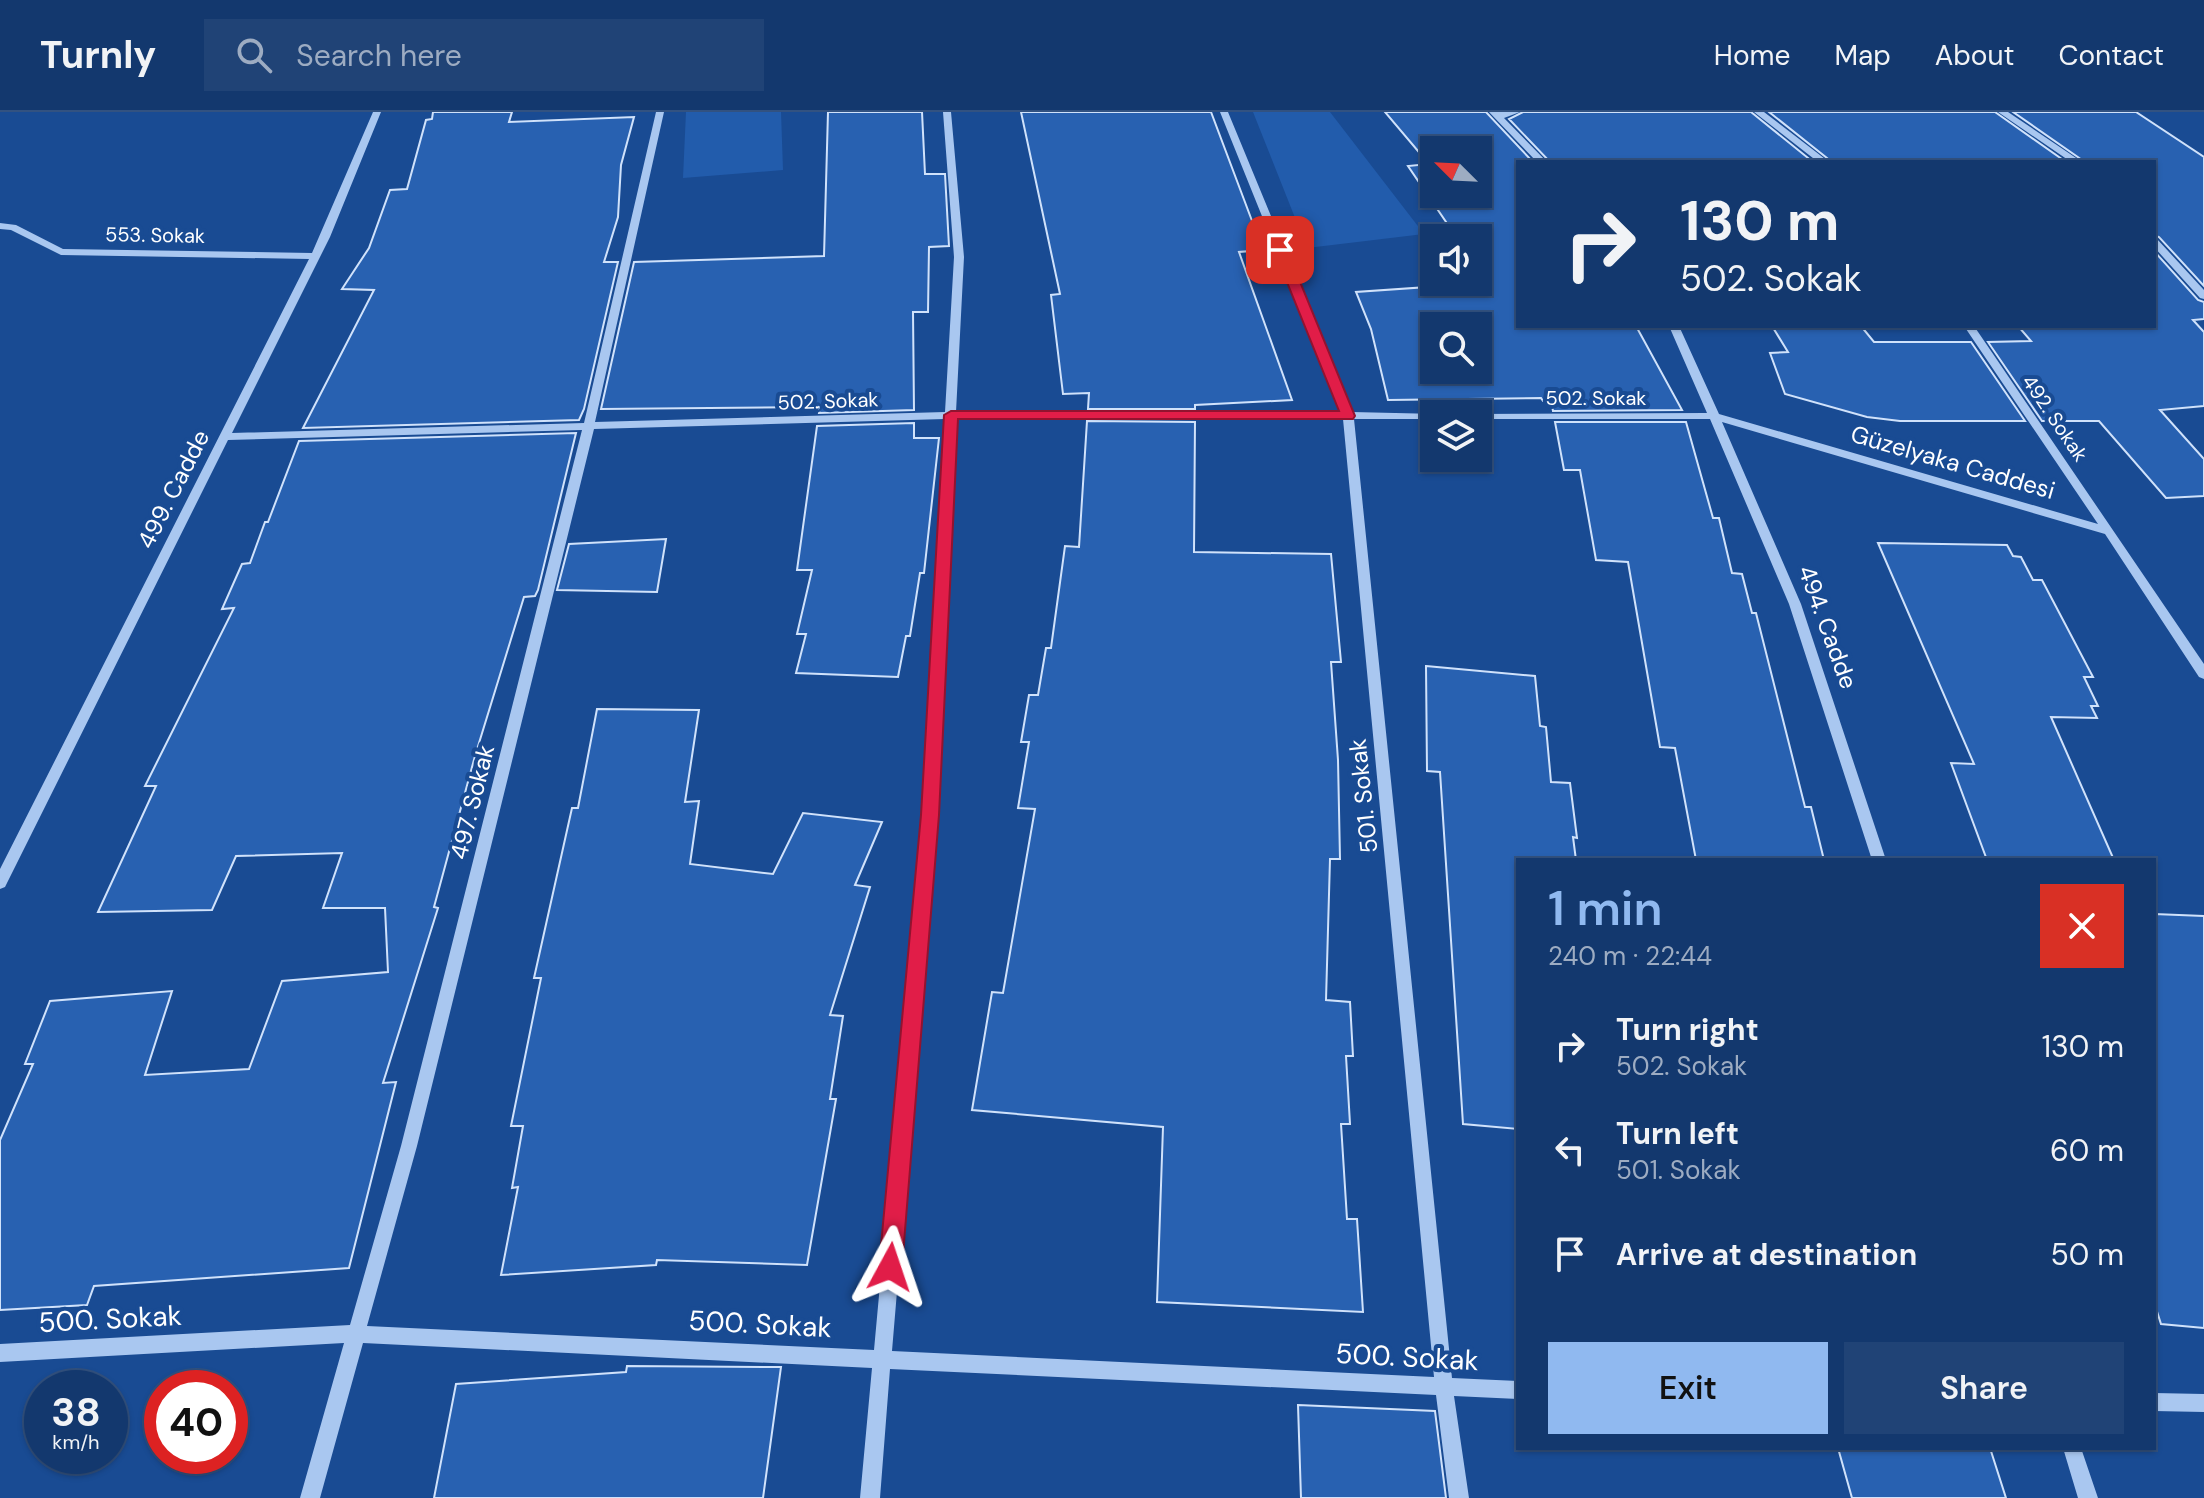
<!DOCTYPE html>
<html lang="en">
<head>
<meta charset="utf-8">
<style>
	:root { --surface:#13386e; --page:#204376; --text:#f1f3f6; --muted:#9dacc2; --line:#325281; --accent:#90b9f0 }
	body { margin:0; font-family:"DM Sans",sans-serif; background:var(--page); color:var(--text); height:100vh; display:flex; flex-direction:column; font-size:30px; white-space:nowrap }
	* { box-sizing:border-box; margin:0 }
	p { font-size:26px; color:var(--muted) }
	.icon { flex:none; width:44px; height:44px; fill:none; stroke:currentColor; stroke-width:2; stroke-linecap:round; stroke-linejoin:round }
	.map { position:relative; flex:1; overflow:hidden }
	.panel { position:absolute; left:1516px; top:746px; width:640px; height:592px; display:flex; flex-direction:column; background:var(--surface); border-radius:0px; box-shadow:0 2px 6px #0004,0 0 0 2px var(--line) }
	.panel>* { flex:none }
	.guide { position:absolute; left:1516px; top:48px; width:640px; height:168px; border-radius:0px; box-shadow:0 2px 6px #0004,0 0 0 2px var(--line); background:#13386e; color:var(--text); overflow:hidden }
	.needle { width:52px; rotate:294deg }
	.fabs { position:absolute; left:1420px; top:24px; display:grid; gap:16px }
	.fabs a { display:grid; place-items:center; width:72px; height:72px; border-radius:0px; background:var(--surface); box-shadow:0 2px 6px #0004,0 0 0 2px var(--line); font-size:40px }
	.speed { position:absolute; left:24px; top:1258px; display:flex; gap:16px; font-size:40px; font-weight:700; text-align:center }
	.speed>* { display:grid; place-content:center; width:104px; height:104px; border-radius:50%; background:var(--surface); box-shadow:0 2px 6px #0004,0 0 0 2px var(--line); line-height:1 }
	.speed small { font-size:20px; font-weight:400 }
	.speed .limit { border:12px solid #d22; background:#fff; color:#111 }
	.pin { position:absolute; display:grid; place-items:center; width:68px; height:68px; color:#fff; margin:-34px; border-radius:16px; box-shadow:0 4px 12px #0006 }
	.me { position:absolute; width:88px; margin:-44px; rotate:5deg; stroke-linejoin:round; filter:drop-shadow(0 0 6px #0008) }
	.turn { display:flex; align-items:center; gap:28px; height:168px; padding:0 32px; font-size:36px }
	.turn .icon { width:104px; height:104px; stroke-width:2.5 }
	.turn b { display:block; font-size:56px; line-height:68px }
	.round { display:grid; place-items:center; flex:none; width:84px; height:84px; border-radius:0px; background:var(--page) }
	.summary { display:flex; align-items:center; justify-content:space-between; height:136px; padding:0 32px }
	h1 { font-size:48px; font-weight:600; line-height:60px; color:var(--accent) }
	.cta { display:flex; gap:16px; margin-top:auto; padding:16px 32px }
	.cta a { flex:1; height:92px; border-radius:0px; background:var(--accent); color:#111; font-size:32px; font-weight:600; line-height:92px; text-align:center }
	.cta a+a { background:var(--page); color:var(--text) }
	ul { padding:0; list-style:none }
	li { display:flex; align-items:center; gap:24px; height:104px; padding:0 32px }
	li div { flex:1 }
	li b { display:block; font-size:30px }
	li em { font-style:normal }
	header { display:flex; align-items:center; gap:48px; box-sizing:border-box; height:112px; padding:0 40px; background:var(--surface); border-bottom:2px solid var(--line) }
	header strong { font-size:38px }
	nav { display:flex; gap:44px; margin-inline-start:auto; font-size:28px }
	.search { width:560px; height:72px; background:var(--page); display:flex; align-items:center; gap:20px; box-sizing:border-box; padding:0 28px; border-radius:0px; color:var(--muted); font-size:30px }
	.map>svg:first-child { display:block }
</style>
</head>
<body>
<header>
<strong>Turnly</strong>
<div class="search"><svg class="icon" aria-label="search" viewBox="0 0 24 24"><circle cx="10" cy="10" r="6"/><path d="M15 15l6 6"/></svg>Search here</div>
<nav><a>Home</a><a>Map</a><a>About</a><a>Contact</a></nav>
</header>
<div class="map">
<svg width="2204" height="1386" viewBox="0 0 2204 1386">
	<rect width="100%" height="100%" fill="#194b93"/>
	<path fill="#225cac" d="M686,0H781L783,58L683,66Z
		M1253,0H1330L1424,122L1307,136Z"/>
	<path fill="#2861b1" stroke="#d0e2fb" stroke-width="2" fill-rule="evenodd" d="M433,0H512L509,10L634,5L621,53L618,105L604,150H618L584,297L579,308L303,316L374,178L342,177L369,136L390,78L407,77L426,8L432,7Z
		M828,0H922L925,62H945L949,134L929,135L928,200H913L914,298L819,301L820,295L601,297L634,150L824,144Z
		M1021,0H1211L1263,138L1239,140L1292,288L1195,293V297H1088L1089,281L1063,282L1051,183L1060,182Z
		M1385,0H1486L1533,50H1518V214H1636L1682,298L1553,299L1551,288L1543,289L1541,286L1388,288L1371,217L1356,180L1485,171L1478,159V126H1457L1408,54L1429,52ZM1434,38H1478V82H1434ZM1434,214H1478V258H1434Z
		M1523,0H1751L1813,50H1550L1509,7Z
		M1769,0H1995L2066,50H1832Z
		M2013,0H2136L2204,45V174L2159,125L2154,123V50H2085Z
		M2154,139L2198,188L2204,190V207L2193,208L2204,220V294L2160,298L2204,347V384L2166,386L2099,309H2042L1988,230L2031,229L2018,214H2154Z
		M1772,214H1861L1874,230H1971L2025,309H1900L1867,305L1785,282L1770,241L1788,240Z
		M1087,309L1195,310L1194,440L1331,442L1341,550H1331L1338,648L1340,747H1330L1326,888L1350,890L1353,944H1346L1350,1012H1341L1347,1107H1357L1363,1200L1157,1190L1163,1015L972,998L992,880L1003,881L1035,697L1018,696L1029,630H1021L1029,583H1038L1046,536H1051L1065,434L1079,435Z
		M1555,310H1686L1713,406H1719L1732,461L1742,462L1752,501H1756L1805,695H1811L1824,748H1696L1675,636L1660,635L1628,450L1596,448L1580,358H1564Z
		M914,311V326H939L924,461H920L910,524H906L898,565L796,561L806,522H797L812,458H797L817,314Z
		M576,321L538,478L535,484L524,485L475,644L434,795L438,796L383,971L396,970L349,1156L94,1174L87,1193L0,1198V1028L33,952H25L50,889L172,879L145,963L249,957L282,869L388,860L385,796H323L342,741L236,744L212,798L98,800L156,674H145L234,496L222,497L242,452L250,451L265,410H268L299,329Z
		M666,427L657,480L557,478L569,432Z
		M1878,431L2007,433L2013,444L2021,445L2033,468H2042L2093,565H2084L2098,594H2091L2097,606L2051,605L2114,748H1987L1951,651L1974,652Z
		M1426,554L1535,564L1540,614L1546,615L1551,670L1570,671L1577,726L1573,725L1576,748H1518V1017L1463,1012L1440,660L1427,659Z
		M597,597L699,598L685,690L699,689L690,752L773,762L803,701L882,710L855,773L870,775L830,903L843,904L830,987H836L807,1153L657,1148L656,1153L501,1163L518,1075L512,1076L523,1014H511L541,866H534L572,696H578Z
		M2154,802L2204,804V1216L2161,1212L2154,1190Z
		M627,1254L781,1255L763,1386H434L456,1272L626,1260Z
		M1298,1293L1435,1299L1446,1386H1301Z
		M1838,1336H1990L2006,1386H1852Z"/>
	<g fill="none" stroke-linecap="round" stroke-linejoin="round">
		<path fill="#a9c7f0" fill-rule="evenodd" d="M373,0H381L330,125L232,321L584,311L656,0H664L595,310L945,300L954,145L943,0H951L964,145L956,300H1341L1220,0H1228L1352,300L1438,302H1434V307H1354L1452,1266L1518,1269V1287L1454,1284L1469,1386H1449L1436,1283L890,1257L880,1386H860L872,1256L363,1231L320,1386H300L344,1231L0,1250V1232L350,1213L401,1034L582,318L228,328L7,771L5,775L0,777V757L309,147L61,143L11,118L0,117V111L16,113L63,137L312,141ZM956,306L1343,307L1434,1265L892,1239L937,703ZM945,307L923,703L874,1238L367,1214L417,1034L594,317Z
			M1489,0H1520L1504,6L1547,50H1537Z
			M1754,0H1764L1829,50H1818Z
			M1998,0H2008L2082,50H2071Z
			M2154,126L2157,127L2204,178V187L2200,186L2154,135Z
			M1669,214H1679L1719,302L2098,412L1964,214H1974L2204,552V567L2199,565L2105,422L1722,310L1801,492L1886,748H1872L1789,492L1710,307H1478V302H1474L1707,301Z
			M2154,1281L2204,1282V1300L2154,1299Z
			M2063,1336H2081L2098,1386H2078Z"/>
	</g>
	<path fill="#e11d48" stroke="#92132f" stroke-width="2" d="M1280,134L1287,138L1355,304L1353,307H958L939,703L902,1155L898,1163L890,1166L882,1163L879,1155L921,703L944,303L951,299H1339L1274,138Z"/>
	<g text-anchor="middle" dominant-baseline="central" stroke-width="8" stroke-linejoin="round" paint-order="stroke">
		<g font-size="20" fill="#fff" stroke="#194b93">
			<text transform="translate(155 123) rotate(1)">553. Sokak</text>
			<text x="1596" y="286">502. Sokak</text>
			<text transform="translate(828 289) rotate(-2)">502. Sokak</text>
			<text transform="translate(2055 306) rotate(56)">492. Sokak</text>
		</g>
		<g font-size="24" fill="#fff" stroke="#194b93">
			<text transform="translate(1953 350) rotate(16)">Güzelyaka Caddesi</text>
			<text transform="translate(173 377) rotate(-63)">499. Cadde</text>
			<text transform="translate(1828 515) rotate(70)">494. Cadde</text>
			<text transform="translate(1363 684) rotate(-96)">501. Sokak</text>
			<text transform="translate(472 690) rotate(-76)">497. Sokak</text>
		</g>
		<g font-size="28" fill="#fff" stroke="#194b93">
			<text transform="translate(110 1207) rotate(-3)">500. Sokak</text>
			<text transform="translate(760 1212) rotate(3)">500. Sokak</text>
			<text transform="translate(1407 1245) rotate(3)">500. Sokak</text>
		</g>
	</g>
</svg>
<div class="fabs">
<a><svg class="needle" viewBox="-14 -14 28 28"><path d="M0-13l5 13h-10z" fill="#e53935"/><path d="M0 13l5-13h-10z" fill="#9dacc2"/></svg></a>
<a><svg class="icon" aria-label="sound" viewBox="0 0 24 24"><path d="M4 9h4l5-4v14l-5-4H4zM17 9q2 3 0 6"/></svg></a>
<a><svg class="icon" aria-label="search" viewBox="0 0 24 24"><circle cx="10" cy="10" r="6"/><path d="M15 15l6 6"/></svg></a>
<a><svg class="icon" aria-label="layers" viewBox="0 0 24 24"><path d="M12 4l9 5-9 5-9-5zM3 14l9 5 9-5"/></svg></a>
</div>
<div class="speed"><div>38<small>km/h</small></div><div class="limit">40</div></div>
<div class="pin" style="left:1280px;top:138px;background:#d93025"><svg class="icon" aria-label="arrive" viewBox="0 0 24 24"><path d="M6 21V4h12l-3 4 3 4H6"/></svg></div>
<svg class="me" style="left:890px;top:1155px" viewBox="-20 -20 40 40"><path d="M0-17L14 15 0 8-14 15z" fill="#e11d48" stroke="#fff" stroke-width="4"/></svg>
<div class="guide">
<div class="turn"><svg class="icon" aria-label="right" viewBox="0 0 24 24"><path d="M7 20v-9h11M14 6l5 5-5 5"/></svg><div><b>130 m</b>502. Sokak</div></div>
</div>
<section class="panel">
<div class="summary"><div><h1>1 min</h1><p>240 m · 22:44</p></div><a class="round" style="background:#d93025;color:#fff"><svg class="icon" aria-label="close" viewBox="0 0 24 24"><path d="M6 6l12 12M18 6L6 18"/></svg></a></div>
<ul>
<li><svg class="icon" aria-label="right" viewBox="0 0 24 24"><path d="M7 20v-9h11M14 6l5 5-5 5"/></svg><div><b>Turn right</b><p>502. Sokak</p></div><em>130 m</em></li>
<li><svg class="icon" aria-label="left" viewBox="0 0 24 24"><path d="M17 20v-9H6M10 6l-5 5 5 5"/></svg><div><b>Turn left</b><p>501. Sokak</p></div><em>60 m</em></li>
<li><svg class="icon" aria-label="arrive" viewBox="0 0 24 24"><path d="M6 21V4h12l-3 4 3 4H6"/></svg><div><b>Arrive at destination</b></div><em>50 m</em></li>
</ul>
<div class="cta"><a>Exit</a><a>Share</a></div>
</section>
</div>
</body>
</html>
